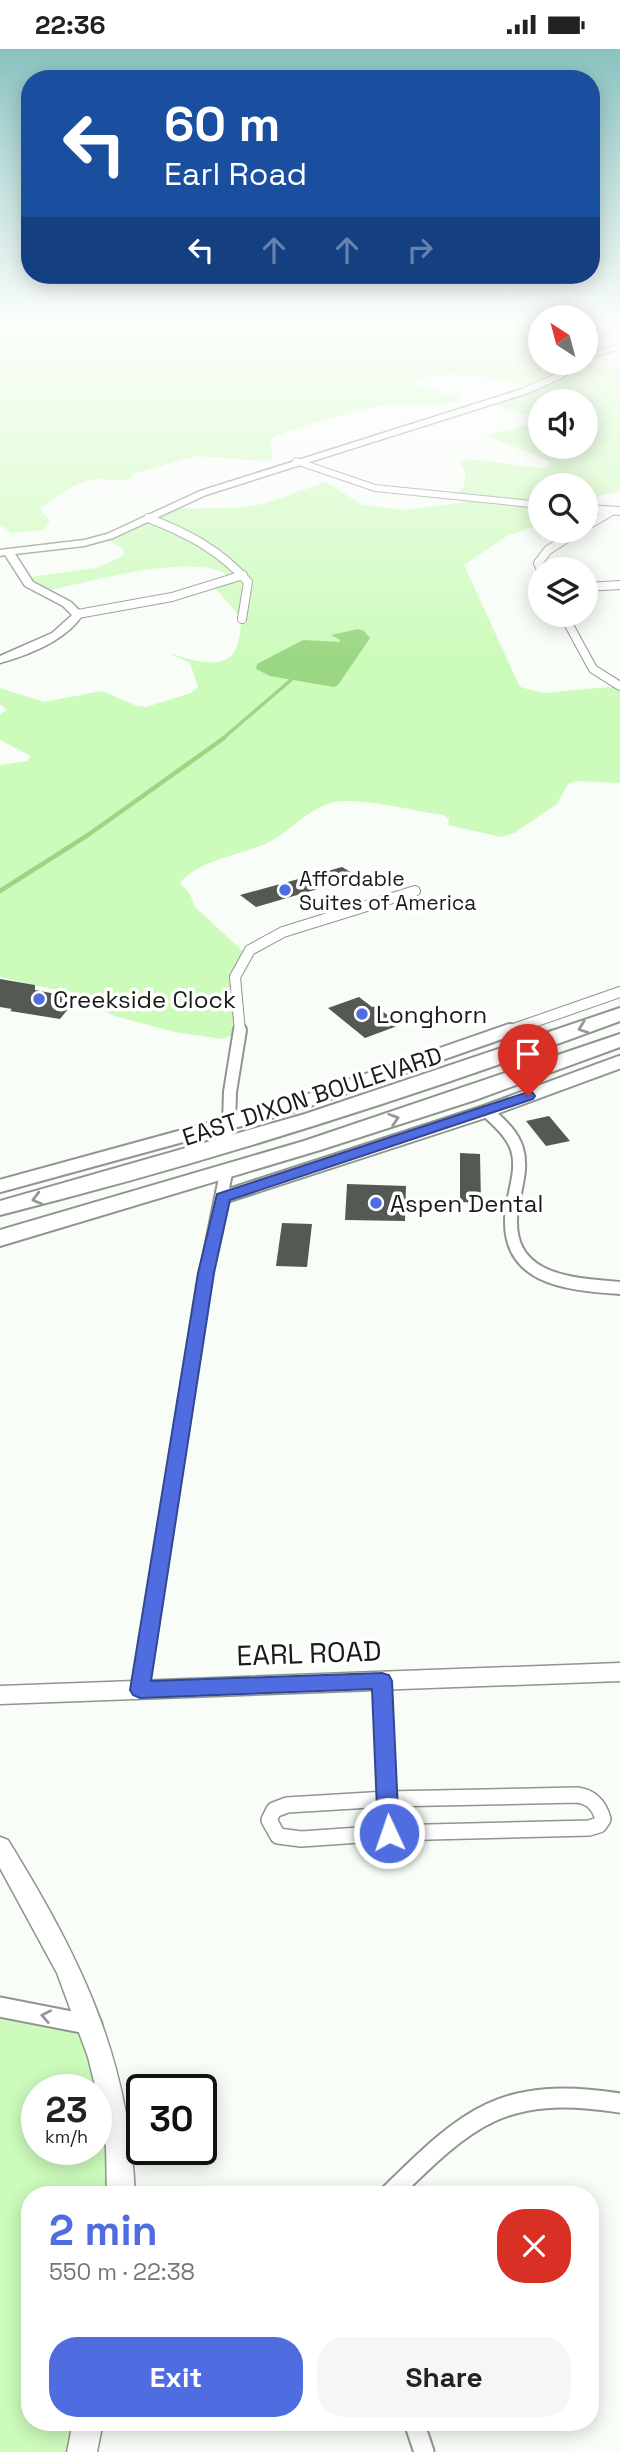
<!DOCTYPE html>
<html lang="en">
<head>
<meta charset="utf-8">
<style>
	:root { --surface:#fff; --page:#f6f6f6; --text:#222; --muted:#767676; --accent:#4f6de1 }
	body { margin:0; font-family:"Space Grotesk",sans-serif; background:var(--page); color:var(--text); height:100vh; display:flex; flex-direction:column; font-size:26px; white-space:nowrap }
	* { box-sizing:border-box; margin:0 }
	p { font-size:23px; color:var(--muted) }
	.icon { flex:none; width:38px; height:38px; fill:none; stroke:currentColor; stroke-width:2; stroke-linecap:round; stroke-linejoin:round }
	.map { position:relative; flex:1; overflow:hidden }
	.sheet { position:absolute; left:21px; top:2137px; width:578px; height:245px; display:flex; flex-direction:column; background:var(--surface); border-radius:28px; box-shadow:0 4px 18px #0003 }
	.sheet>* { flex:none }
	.hud { position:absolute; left:21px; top:21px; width:579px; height:214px; border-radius:28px; box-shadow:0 4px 18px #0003; background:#1a4fa0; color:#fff; overflow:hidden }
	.needle { width:46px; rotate:324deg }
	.fabs { position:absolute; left:528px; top:256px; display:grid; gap:14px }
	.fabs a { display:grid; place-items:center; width:70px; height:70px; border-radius:50%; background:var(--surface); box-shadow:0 4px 18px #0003; font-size:35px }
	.speed { position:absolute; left:21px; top:2025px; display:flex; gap:14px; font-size:35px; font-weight:700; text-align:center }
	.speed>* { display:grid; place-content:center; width:91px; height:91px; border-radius:50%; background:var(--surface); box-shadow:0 4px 18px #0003; line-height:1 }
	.speed small { font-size:18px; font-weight:400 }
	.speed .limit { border:4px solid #111; border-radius:10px; background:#fff; color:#111 }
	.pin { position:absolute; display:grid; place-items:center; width:60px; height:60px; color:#fff; margin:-72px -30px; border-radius:50% 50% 50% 0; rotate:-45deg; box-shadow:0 0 7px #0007 }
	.pin .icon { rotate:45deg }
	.me { position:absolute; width:77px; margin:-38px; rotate:357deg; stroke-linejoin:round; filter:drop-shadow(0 0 5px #0008) }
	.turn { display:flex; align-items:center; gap:24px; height:147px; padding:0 28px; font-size:32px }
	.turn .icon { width:91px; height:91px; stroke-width:2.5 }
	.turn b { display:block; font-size:49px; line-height:60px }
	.lanes { display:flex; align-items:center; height:66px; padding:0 28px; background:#0003; justify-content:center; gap:35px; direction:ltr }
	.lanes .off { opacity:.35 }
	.round { display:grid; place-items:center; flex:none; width:74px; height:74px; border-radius:28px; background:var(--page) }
	.head { display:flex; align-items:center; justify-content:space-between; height:119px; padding:0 28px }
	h1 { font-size:42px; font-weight:700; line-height:52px; color:var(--accent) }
	.action { display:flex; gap:14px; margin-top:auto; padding:14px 28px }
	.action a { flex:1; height:80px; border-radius:28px; background:var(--accent); color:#fff; font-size:28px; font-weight:700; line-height:80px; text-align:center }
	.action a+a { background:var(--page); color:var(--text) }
	.status { display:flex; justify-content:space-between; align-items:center; height:49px; padding:0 35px; background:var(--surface); direction:ltr }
	.status svg { height:19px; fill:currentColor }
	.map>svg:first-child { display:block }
</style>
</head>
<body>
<div class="status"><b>22:36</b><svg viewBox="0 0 49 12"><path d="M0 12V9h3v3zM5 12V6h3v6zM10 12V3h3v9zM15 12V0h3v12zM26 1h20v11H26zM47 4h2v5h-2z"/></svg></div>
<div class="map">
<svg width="620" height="2403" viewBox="0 0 620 2403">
	<rect width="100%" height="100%" fill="#f8fdf7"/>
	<path fill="#cdfbbc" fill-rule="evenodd" d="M0,274H498L541,279V287L535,290L541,292V313H578L620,320V442L601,446L586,456V436H541V475L507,487L464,516L520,638L543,644L620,637V734L575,732L568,735L557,755L514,784L501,788L448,776L449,771L444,766C413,762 379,752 347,752C313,751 295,781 267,794C240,807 200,810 180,834L190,845L195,858L247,906L238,920L240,983L222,990L175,983L114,967L69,944L0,928V716L27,712L31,707L0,691V665L7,661L0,655V639L44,653L102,642L137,657L146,658L191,644L198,638L190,614L170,605C189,609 220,623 234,603C240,595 240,580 242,570L213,537L233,529C225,525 218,520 208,519C157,512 92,533 41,543L23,529L96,519L123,507L124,500L105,489L165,460L237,459L263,455L326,433L362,456L406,461L483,451L454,447L464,437L466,423L460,413L470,410L541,419L549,418L551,415L547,411L486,387L534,374L536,370L529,366L487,354L535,338C499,332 446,315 412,334L460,349L459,352C432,359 414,353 388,356C351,361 306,376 271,389L272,410L264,412L196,407L134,425L131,430C119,433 113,431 102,430C78,429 58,447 40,460L50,473L42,481L11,484L0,475ZM541,352H586V397H541Z
		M0,1958L92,1976L121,2145L30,2146V2373H88L82,2403H0ZM37,2040H96V2100H37Z"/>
	<path fill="#9bd783" d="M358,580L364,582L370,589L338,636L334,638L270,627L256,620L257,615L303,591L339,593L340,591L331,586Z"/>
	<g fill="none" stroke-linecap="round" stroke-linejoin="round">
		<path stroke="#9bd783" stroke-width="3.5" d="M221,691L291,631"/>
		<path stroke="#9bd783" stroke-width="4.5" d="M0,842L88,786L224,689"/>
	</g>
	<path fill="#555954" d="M342,818L359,828L256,858L240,846Z
		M0,930L35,936V941L77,949L60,970L10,962L12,960L0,958Z
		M359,948L372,958L376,957L400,976L365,989L328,959Z
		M549,1067L570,1092L546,1097L526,1072Z
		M460,1104L480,1105L481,1154L460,1153Z
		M347,1135L406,1137L405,1172L345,1171Z
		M282,1174L312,1175L307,1218L276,1217Z"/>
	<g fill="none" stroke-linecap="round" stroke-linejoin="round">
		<defs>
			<path id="street-far5" d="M296,412L375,439L541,456"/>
			<path id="street-far4" d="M586,460L620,462
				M148,469C187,484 220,501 248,533L242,570
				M586,477L612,462
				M541,521L538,514L548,501L580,481
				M586,538L620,536
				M78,565L172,548L243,526
				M563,565L593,620L620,637"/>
			<path id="street-far3" d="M240,983L235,928L250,901L283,883L415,842
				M505,983L620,943"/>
			<path id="street-far2" d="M487,1062C498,1073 512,1084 517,1100C523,1119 515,1140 512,1159C502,1231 567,1235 620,1239
				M223,1097L229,1075L230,1043L240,981
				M0,1137L292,1057L510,981
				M223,1148L487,1062L620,1013
				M186,1352L206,1224L226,1124"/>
			<path id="street-far1" d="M382,1632L389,1784
				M140,1641L186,1350
				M577,1746C592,1748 599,1756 603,1770L599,1776L589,1779L389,1784L301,1790L278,1787L269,1771L274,1761L287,1756L387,1750Z"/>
			<path id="street" d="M0,1958L92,1976
				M389,2146C469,2067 503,2036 620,2054
				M414,2373L424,2403"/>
			<path id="secondary" d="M620,295V300L586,310V305Z
				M573,313H582L562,329L528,344L206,446L113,489L84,497L15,505L33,533L71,553L83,565C67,591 29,606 0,614V607L52,584L72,566L63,557L25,537L5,506L0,507V501L84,491L107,485L200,442L522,340L556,325Z
				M620,1614V1632L0,1655V1637Z
				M0,1788L8,1791C80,1908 129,2006 135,2146H107L106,2099L99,2053L88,2008L57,1924L0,1819Z
				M73,2373H103L97,2403H67Z"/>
			<path id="highway" d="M620,959V972C417,1047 210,1113 0,1166V1152L305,1065Z
				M620,985V998L475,1051L320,1101L0,1197V1181L304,1092Z"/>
		</defs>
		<use href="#street-far5" stroke="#90958f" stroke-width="8"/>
		<use href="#street-far4" stroke="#90958f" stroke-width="10"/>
		<use href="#street-far3" stroke="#90958f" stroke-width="12"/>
		<use href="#street-far2" stroke="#90958f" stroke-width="16"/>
		<use href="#street-far1" stroke="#90958f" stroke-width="18"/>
		<use href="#street" stroke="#90958f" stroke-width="23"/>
		<use href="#secondary" stroke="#90958f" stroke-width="3"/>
		<use href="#highway" stroke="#90958f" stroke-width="4"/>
		<use href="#street-far5" stroke="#fff" stroke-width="6"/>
		<use href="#street-far4" stroke="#fff" stroke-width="8"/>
		<use href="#street-far3" stroke="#fff" stroke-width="10"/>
		<use href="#street-far2" stroke="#fff" stroke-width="12"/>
		<use href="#street-far1" stroke="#fff" stroke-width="15"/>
		<use href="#street" stroke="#fff" stroke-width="19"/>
		<use href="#secondary" fill="#fff" fill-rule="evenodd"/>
		<use href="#highway" fill="#fff" fill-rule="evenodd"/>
	</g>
	<defs><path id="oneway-chevron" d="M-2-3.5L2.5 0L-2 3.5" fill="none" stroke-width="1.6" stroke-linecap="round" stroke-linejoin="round" transform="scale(1.75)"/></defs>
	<g stroke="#989898">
		<use href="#oneway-chevron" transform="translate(583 979) rotate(160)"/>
		<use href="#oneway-chevron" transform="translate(394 1070) rotate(-18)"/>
		<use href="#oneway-chevron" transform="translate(37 1150) rotate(165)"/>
		<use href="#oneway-chevron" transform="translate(46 1967) rotate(-169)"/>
	</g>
	<linearGradient id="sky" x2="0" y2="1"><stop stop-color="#89c2c0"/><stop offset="0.45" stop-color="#fcfefb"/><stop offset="1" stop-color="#fcfefb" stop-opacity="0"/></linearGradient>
	<rect width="620" height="610" fill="url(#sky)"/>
	<path fill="#4f6de1" stroke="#334792" stroke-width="2" d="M528,1043L533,1044L535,1047L533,1050L230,1151L214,1224L151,1632L382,1624L389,1626L392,1632L399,1784L396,1791L389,1793L381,1791L378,1784L372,1640L140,1649L133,1646L130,1641L198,1224L217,1145Z"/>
	<g fill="#4f6de1" stroke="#fff" stroke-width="2.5">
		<circle cx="285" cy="841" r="7"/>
		<circle cx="39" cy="950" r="7"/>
		<circle cx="362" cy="965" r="7"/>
		<circle cx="376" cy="1154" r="7"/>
	</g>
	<g text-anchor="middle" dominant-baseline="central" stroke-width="7" stroke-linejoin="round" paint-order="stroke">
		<g font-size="21" fill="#191b19" stroke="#fff" text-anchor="start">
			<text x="299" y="829">Affordable<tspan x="299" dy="24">Suites of America</tspan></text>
		</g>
		<g font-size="24" fill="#191b19" stroke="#fff" text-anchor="start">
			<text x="53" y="950">Creekside Clock</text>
			<text x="376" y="965">Longhorn</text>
			<text x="390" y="1154">Aspen Dental</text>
		</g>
		<g font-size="24" fill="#191b19" stroke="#fff">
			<text transform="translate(312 1047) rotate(-18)">EAST DIXON BOULEVARD</text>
		</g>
		<g font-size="28" fill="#191b19" stroke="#fff">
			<text transform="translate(309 1604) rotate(-2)">EARL ROAD</text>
		</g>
	</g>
</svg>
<div class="fabs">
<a><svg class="needle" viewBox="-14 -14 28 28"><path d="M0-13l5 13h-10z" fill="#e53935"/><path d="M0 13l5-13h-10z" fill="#767676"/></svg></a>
<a><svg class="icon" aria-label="sound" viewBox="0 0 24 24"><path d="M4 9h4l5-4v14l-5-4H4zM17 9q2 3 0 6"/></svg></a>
<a><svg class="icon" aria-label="search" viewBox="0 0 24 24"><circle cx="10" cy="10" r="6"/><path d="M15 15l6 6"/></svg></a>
<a><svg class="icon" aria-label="layers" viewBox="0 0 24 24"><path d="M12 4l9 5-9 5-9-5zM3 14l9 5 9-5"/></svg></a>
</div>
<div class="speed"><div>23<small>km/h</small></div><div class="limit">30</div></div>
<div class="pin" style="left:528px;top:1047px;background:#d93025"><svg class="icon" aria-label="arrive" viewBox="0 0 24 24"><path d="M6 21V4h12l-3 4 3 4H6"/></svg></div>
<svg class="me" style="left:389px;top:1784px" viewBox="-20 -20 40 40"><circle r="17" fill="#4f6de1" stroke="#fff" stroke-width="3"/><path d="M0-11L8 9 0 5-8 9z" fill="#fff"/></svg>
<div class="hud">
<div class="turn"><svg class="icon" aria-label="left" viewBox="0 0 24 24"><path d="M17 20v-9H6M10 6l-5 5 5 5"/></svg><div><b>60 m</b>Earl Road</div></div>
<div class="lanes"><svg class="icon" aria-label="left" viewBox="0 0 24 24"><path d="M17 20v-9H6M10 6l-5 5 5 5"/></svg><svg class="icon off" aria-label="ahead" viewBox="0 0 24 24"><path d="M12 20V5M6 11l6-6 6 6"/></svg><svg class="icon off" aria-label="ahead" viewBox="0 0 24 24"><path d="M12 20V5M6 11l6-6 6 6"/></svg><svg class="icon off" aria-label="right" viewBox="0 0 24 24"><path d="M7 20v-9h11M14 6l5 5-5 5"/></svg></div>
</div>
<section class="sheet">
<div class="head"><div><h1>2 min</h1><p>550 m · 22:38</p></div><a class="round" style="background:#d93025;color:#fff"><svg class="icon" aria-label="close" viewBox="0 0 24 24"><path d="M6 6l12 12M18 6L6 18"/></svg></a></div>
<div class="action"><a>Exit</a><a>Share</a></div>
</section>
</div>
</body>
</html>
